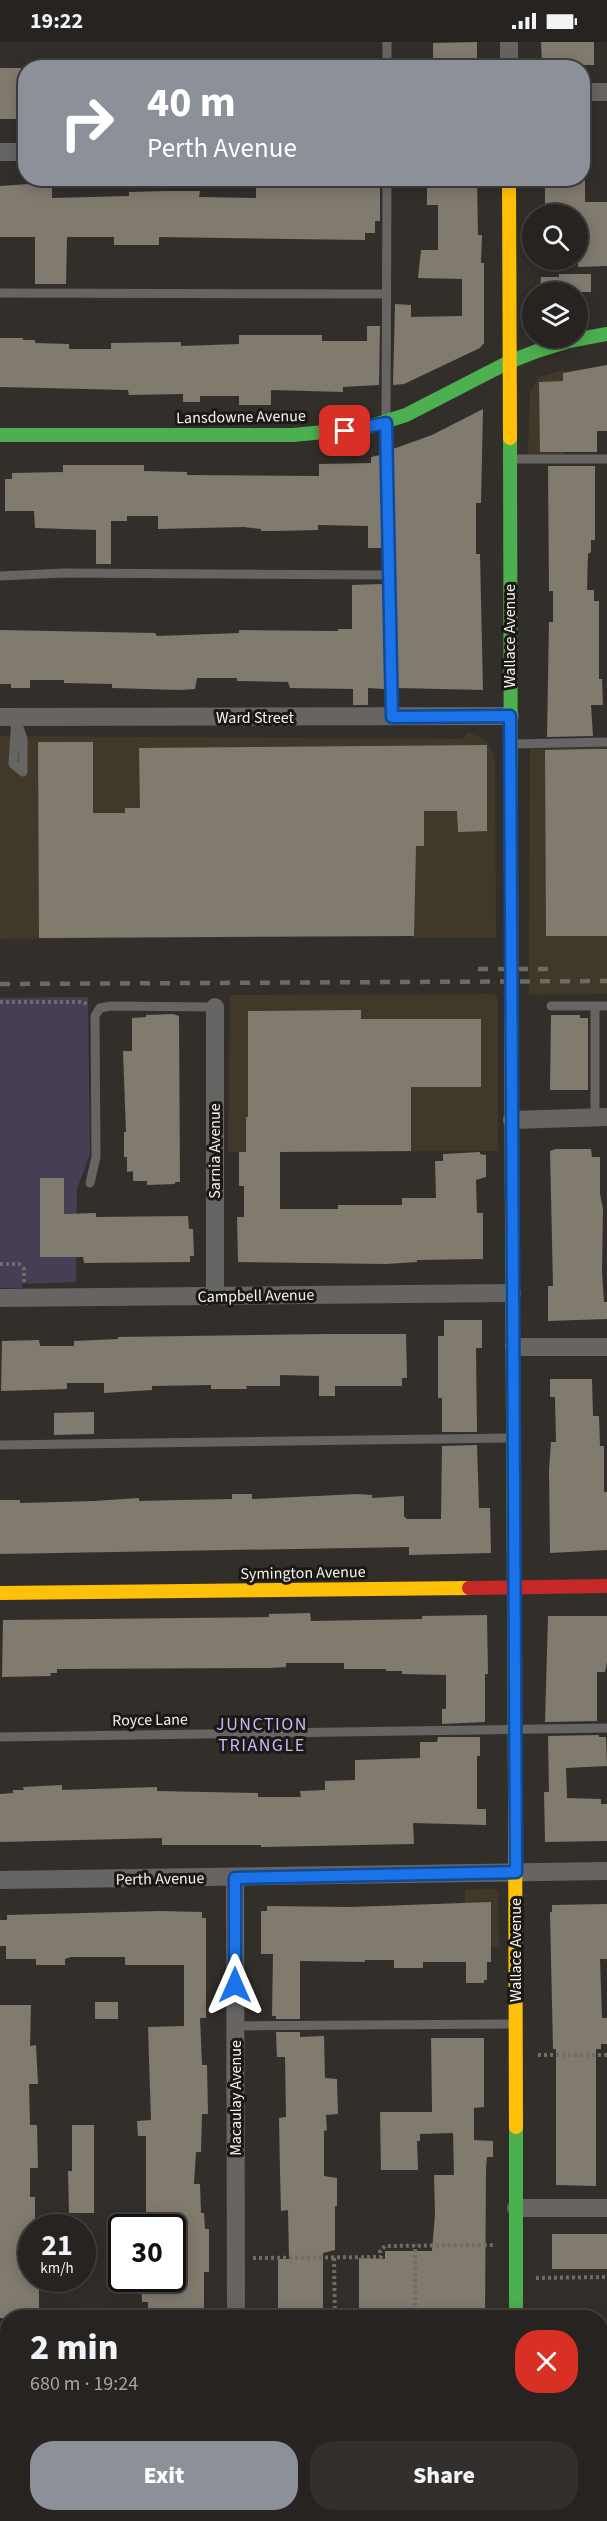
<!DOCTYPE html>
<html lang="en">
<head>
<meta charset="utf-8">
<style>
	:root { --surface:#262320; --page:#322f2d; --text:#f1f3f6; --muted:#a4a4a5; --line:#42403e; --accent:#8c9099 }
	body { margin:0; font-family:"Source Sans 3",sans-serif; background:var(--page); color:var(--text); height:100vh; display:flex; flex-direction:column; font-size:22px; white-space:nowrap }
	* { box-sizing:border-box; margin:0 }
	p { font-size:20px; color:var(--muted) }
	.icon { flex:none; width:33px; height:33px; fill:none; stroke:currentColor; stroke-width:2; stroke-linecap:round; stroke-linejoin:round }
	.map { position:relative; flex:1; overflow:hidden }
	.panel { position:absolute; left:0px; top:2268px; width:608px; height:212px; display:flex; flex-direction:column; background:var(--surface); border-radius:24px 24px 0 0; box-shadow:0 3px 15px #0003,0 0 0 2px var(--line) }
	.panel>* { flex:none }
	.guide { position:absolute; left:18px; top:18px; width:572px; height:126px; border-radius:24px; box-shadow:0 3px 15px #0003,0 0 0 2px var(--line); background:#8c9099; color:#fff; overflow:hidden }
	.fabs { position:absolute; left:522px; top:162px; display:grid; gap:12px }
	.fabs a { display:grid; place-items:center; width:66px; height:66px; border-radius:50%; background:var(--surface); box-shadow:0 3px 15px #0003,0 0 0 2px var(--line); font-size:30px }
	.speed { position:absolute; left:18px; top:2172px; display:flex; gap:12px; font-size:30px; font-weight:700; text-align:center }
	.speed>* { display:grid; place-content:center; width:78px; height:78px; border-radius:50%; background:var(--surface); box-shadow:0 3px 15px #0003,0 0 0 2px var(--line); line-height:1 }
	.speed small { font-size:15px; font-weight:400 }
	.speed .limit { border:3px solid #111; border-radius:9px; background:#fff; color:#111 }
	.pin { position:absolute; display:grid; place-items:center; width:51px; height:51px; color:#fff; margin:-26px; border-radius:12px; box-shadow:0 3px 9px #0006 }
	.me { position:absolute; width:66px; margin:-33px; rotate:0deg; stroke-linejoin:round; filter:drop-shadow(0 0 4px #0008) }
	.turn { display:flex; align-items:center; gap:21px; height:126px; padding:0 30px; font-size:27px }
	.turn .icon { width:78px; height:78px; stroke-width:2.5 }
	.turn b { display:block; font-size:42px; line-height:51px }
	.round { display:grid; place-items:center; flex:none; width:63px; height:63px; border-radius:24px; background:var(--page) }
	.head { display:flex; align-items:center; justify-content:space-between; height:102px; padding:0 30px }
	h1 { font-size:36px; font-weight:800; line-height:45px }
	.primary-button { display:flex; gap:12px; margin-top:auto; padding:12px 30px }
	.primary-button a { flex:1; height:69px; border-radius:24px; background:var(--accent); color:#fff; font-size:24px; font-weight:800; line-height:69px; text-align:center }
	.primary-button a+a { background:var(--page); color:var(--text) }
	.status { display:flex; justify-content:space-between; align-items:center; height:42px; padding:0 30px; background:var(--surface); direction:ltr }
	.status svg { height:16px; fill:currentColor }
	.map>svg:first-child { display:block }
</style>
</head>
<body>
<div class="status"><b>19:22</b><svg viewBox="0 0 49 12"><path d="M0 12V9h3v3zM5 12V6h3v6zM10 12V3h3v9zM15 12V0h3v12zM26 1h20v11H26zM47 4h2v5h-2z"/></svg></div>
<div class="map">
<svg width="607" height="2479" viewBox="0 0 607 2479">
	<rect width="100%" height="100%" fill="#322f2a"/>
	<path fill="#40392a" d="M564,328V413H528L530,351L539,335Z
		M468,690L487,699L493,710L495,722L496,896H414L413,894L0,897V694L463,697Z
		M607,705V952L529,953L530,707Z
		M495,952L498,958V1109L228,1110L230,953Z
		M496,1847L498,1850L499,1905H465V1848Z
		M607,2448V2479H524L544,2472H600V2451Z
		M280,2472H416L396,2479H260Z"/>
	<path fill="#453e54" d="M88,955L90,1112L77,1147L76,1240L22,1242V1246H0V956Z
		M415,2472H544L524,2479H395Z"/>
	<path fill="#807a6f" d="M477,0V26H433V1Z
		M541,0H594V23H542Z
		M0,26H22L25,77H0Z
		M545,136H585V160H607V224L578,225V172H545Z
		M477,138L478,193H482L481,221H484V301L480,306L404,342L393,343L395,262L411,263V275L462,274V237L418,236L421,208H438V163H427V139Z
		M29,142H52V156L129,154V150L168,149H200L199,155L256,156V145H380V179H375V191H365V198L159,195V203H114V195H67L66,242H35V195H0V144Z
		M559,232H591V250H540L541,235H559Z
		M367,284H380L379,343L343,345V350L271,348V363H239V354H200V360H183V352L129,353L128,348L0,345V296H23V298H35V301L69,302V307H111V301L181,300V304L239,302V293H322V299H367Z
		M607,323V389H597V410H540L539,340L563,339V331Z
		M483,367L481,461H476V512H480L483,648L398,646L393,407L432,393Z
		M380,413L382,506H368V484L318,483V488L276,489H261V487L244,485L158,487V474H127V479H111V522H96V488L35,486L34,469H5V437H12V431L63,430V423H144V429L187,430V433L319,434V422L371,421V415Z
		M548,424H595V498H591V510L588,512L587,548H594V559H599V637H602L603,663H591L593,694L547,695L549,580H553V549H549Z
		M383,542L385,647L368,646V663H353V647L290,646L288,640L237,639V636H197L195,647L180,648L112,646V642L64,641V638H30V646H11V642H0V588L155,591L157,594L239,591V588L338,589V587H352V543Z
		M38,700H93V771H125V766H140L139,706L487,703V789L458,790L457,769H424V804H416L414,894L39,896Z
		M595,707H607V894H546L545,708Z
		M361,968V977H481V1045H411V1109L280,1110V1167H338V1163H402V1156H436L435,1119H443V1112L480,1110V1112L486,1113V1135L476,1138L477,1171H483V1217L417,1218V1220L386,1222L238,1220L237,1175H244V1144H239V1110H246V1075H248V969Z
		M173,972L179,974L180,1140H175V1142L147,1143V1139H133V1129L127,1130V1115H124V1090H126L123,1009H132V976L146,975V973Z
		M551,973H580V976H588V1048H550Z
		M556,1107H591L592,1115H600V1152L603,1167L602,1230L604,1260H607V1277L548,1279V1244H553L550,1109Z
		M40,1136H64V1172L96,1171V1175L188,1174L189,1187H193L194,1214H190V1220L84,1221L83,1215H40Z
		M444,1278H482V1306H476L477,1390H442V1356H438V1294H444Z
		M328,1292H406L407,1336H402V1344H335V1354H319V1334L280,1333V1344H246L247,1347H211V1343L152,1344V1348L104,1351V1341H67V1347L1,1349L2,1299L39,1298L40,1304H74V1299L118,1297V1295Z
		M550,1337H592L593,1374H599L600,1404H604V1450H607V1508L550,1511L549,1428L551,1400H556L555,1355H550Z
		M94,1370V1392L54,1393V1371Z
		M477,1403L479,1466H490L491,1511L409,1513V1505L0,1512V1458H20V1461L94,1459L139,1456V1459L181,1458L232,1457V1452H252V1457L358,1452L372,1453V1456L404,1454V1474L407,1477H441L442,1404Z
		M310,1571L311,1579L422,1577V1574L487,1573L488,1632H485V1680L442,1682V1667H446V1633L402,1632V1629H386V1627H344V1621H286V1625L270,1626L57,1627V1631H50L51,1634L2,1635L3,1578L269,1575V1572Z
		M548,1574H607V1620L605,1630H597V1679L545,1680Z
		M599,1693V1695H606L607,1724L566,1726L567,1756L601,1757V1762H607V1799L545,1800L544,1750H549L548,1694Z
		M438,1695H480V1714H477V1767H486V1783L413,1781L414,1802L261,1805V1803H162V1796L0,1800V1752L13,1751V1748H24L23,1745L62,1743V1748L157,1745V1749L258,1751V1755H301L300,1749L325,1748V1739L355,1738V1718L420,1716V1700H437Z
		M491,1860V1920H487V1938H484V1941H466V1920H423V1926H394V1918H365V1920L300,1919V1977H276V1974H272L273,1912H261V1869H267V1864L351,1865Z
		M607,1862V1917H600L602,1976H607V2002H601V2007H596V2144L556,2143V2007H553L550,1870H552V1863Z
		M160,1869L202,1870V1876H206V1976H200L202,2023H207L208,2072H202L201,2110H196L194,2142H200L201,2171H204L205,2187H209V2230H204V2274L148,2275V2260H142L141,2236H172V2183H159L160,2179L146,2180V2094H138L137,2079L151,2078L148,1985L184,1984V1923H125V1915H71L65,1917V1923H36V1917H6V1904H0V1878H7V1873Z
		M95,1960H118V1977H95Z
		M0,1963H31L30,2004L36,2003L38,2042H29L30,2083H37L38,2126H30V2155H35V2186H32V2241L39,2240V2273L29,2274V2276H0Z
		M276,1990H300V1995L324,1994L325,2036L337,2037L338,2072L326,2073L327,2088L324,2089V2134L337,2136V2164H335V2208L323,2211V2276H278V2217H289L288,2168L281,2169L280,2130L279,2076L286,2075L285,2015H277Z
		M431,1996H484V2065L474,2066V2098L493,2099V2115H487L486,2126L485,2276H359V2216L385,2217V2209H432L435,2172L434,2133H454L453,2091L420,2092V2099H417L418,2128H381L380,2070H432Z
		M72,2083H94V2171H69L68,2129H72Z
		M552,2192H607V2227H552Z"/>
	<g fill="none" stroke-linecap="round" stroke-linejoin="round">
		<path stroke="#6e6b69" stroke-width="4" stroke-dasharray="3 3" stroke-linecap="butt" d="M0,960H82L88,962
			M0,1222H19L24,1227V1240
			M538,2013H607
			M253,2216L381,2215L380,2209L385,2204L496,2203
			M334,2216L335,2276
			M536,2236L607,2235
			M415,2276V2203
			M0,2401H8
			M600,2443L607,2440
			M53,2472V2479
			M133,2472V2479
			M491,2479L510,2472"/>
		<path stroke="#676563" stroke-width="9" d="M387,26V0
			M387,136L386,381L392,675
			M0,251L386,252
			M510,417H607
			M0,534L64,531L390,533
			M16,675L13,722L23,730
			M16,677L23,697V730
			M513,702L607,700
			M551,964H607
			M595,964V1075
			M90,1141L96,1115L95,974L100,966L110,964L215,965
			M0,1403L511,1396
			M0,1695L607,1686
			M235,1984L514,1982"/>
		<path stroke="#676563" stroke-width="18" d="M509,26V0
			M582,50H607
			M0,110H26
			M0,675L510,674
			M512,1078L607,1075
			M215,1254V965
			M0,1256L512,1251
			M514,1305H607
			M235,1836L236,2276
			M0,1838L607,1829
			M516,2166H607
			M207,2479L225,2472"/>
		<path stroke="#4caf50" stroke-width="14" d="M0,393H293L365,386L406,373L509,320L537,309L569,299L607,292
			M510,396L511,825
			M512,1192L515,1755
			M516,2085V2276"/>
		<path stroke="#ffc107" stroke-width="14" d="M509,136L510,396
			M511,825L512,1192
			M0,1551L469,1546
			M515,1755L516,2085"/>
		<path stroke="#c62828" stroke-width="14" d="M469,1546L607,1544"/>
		<path stroke="#6c6a66" stroke-width="4.5" stroke-dasharray="10 10" stroke-linecap="butt" d="M478,927H552
			M0,942L607,939"/>
	</g>
	<g fill="none" stroke-linecap="round" stroke-linejoin="round">
		<defs>
			<path id="route" d="M235,1943V1836L516,1830L510,674L392,675L386,381L345,389"/>
		</defs>
		<use href="#route" stroke="#114b97" stroke-width="15"/>
		<use href="#route" stroke="#1a73e8" stroke-width="10"/>
	</g>
	<g text-anchor="middle" dominant-baseline="central" stroke-width="6" stroke-linejoin="round" paint-order="stroke">
		<g font-size="16" fill="#f6f3ed" stroke="#1b1914">
			<text transform="translate(241 375) rotate(-1)">Lansdowne Avenue</text>
			<text transform="translate(510 594) rotate(-90)">Wallace Avenue</text>
			<text x="255" y="676">Ward Street</text>
			<text transform="translate(215 1109) rotate(-90)">Sarnia Avenue</text>
			<text transform="translate(256 1254) rotate(-1)">Campbell Avenue</text>
			<text transform="translate(303 1531) rotate(-1)">Symington Avenue</text>
			<text transform="translate(150 1678) rotate(-1)">Royce Lane</text>
			<text transform="translate(160 1837) rotate(-1)">Perth Avenue</text>
			<text transform="translate(516 1908) rotate(-90)">Wallace Avenue</text>
			<text transform="translate(236 2056) rotate(-90)">Macaulay Avenue</text>
		</g>
		<g font-size="18" letter-spacing="1.5" fill="#ccb4fa" stroke="#1b1914">
			<text x="262" y="1682">JUNCTION<tspan x="262" dy="21">TRIANGLE</tspan></text>
		</g>
	</g>
</svg>
<div class="fabs">
<a><svg class="icon" aria-label="search" viewBox="0 0 24 24"><circle cx="10" cy="10" r="6"/><path d="M15 15l6 6"/></svg></a>
<a><svg class="icon" aria-label="layers" viewBox="0 0 24 24"><path d="M12 4l9 5-9 5-9-5zM3 14l9 5 9-5"/></svg></a>
</div>
<div class="speed"><div>21<small>km/h</small></div><div class="limit">30</div></div>
<div class="pin" style="left:345px;top:389px;background:#d93025"><svg class="icon" aria-label="arrive" viewBox="0 0 24 24"><path d="M6 21V4h12l-3 4 3 4H6"/></svg></div>
<svg class="me" style="left:235px;top:1943px" viewBox="-20 -20 40 40"><path d="M0-17L14 15 0 8-14 15z" fill="#1a73e8" stroke="#fff" stroke-width="4"/></svg>
<div class="guide">
<div class="turn"><svg class="icon" aria-label="right" viewBox="0 0 24 24"><path d="M7 20v-9h11M14 6l5 5-5 5"/></svg><div><b>40 m</b>Perth Avenue</div></div>
</div>
<section class="panel">
<div class="head"><div><h1>2 min</h1><p>680 m · 19:24</p></div><a class="round" style="background:#d93025;color:#fff"><svg class="icon" aria-label="close" viewBox="0 0 24 24"><path d="M6 6l12 12M18 6L6 18"/></svg></a></div>
<div class="primary-button"><a>Exit</a><a>Share</a></div>
</section>
</div>
</body>
</html>
